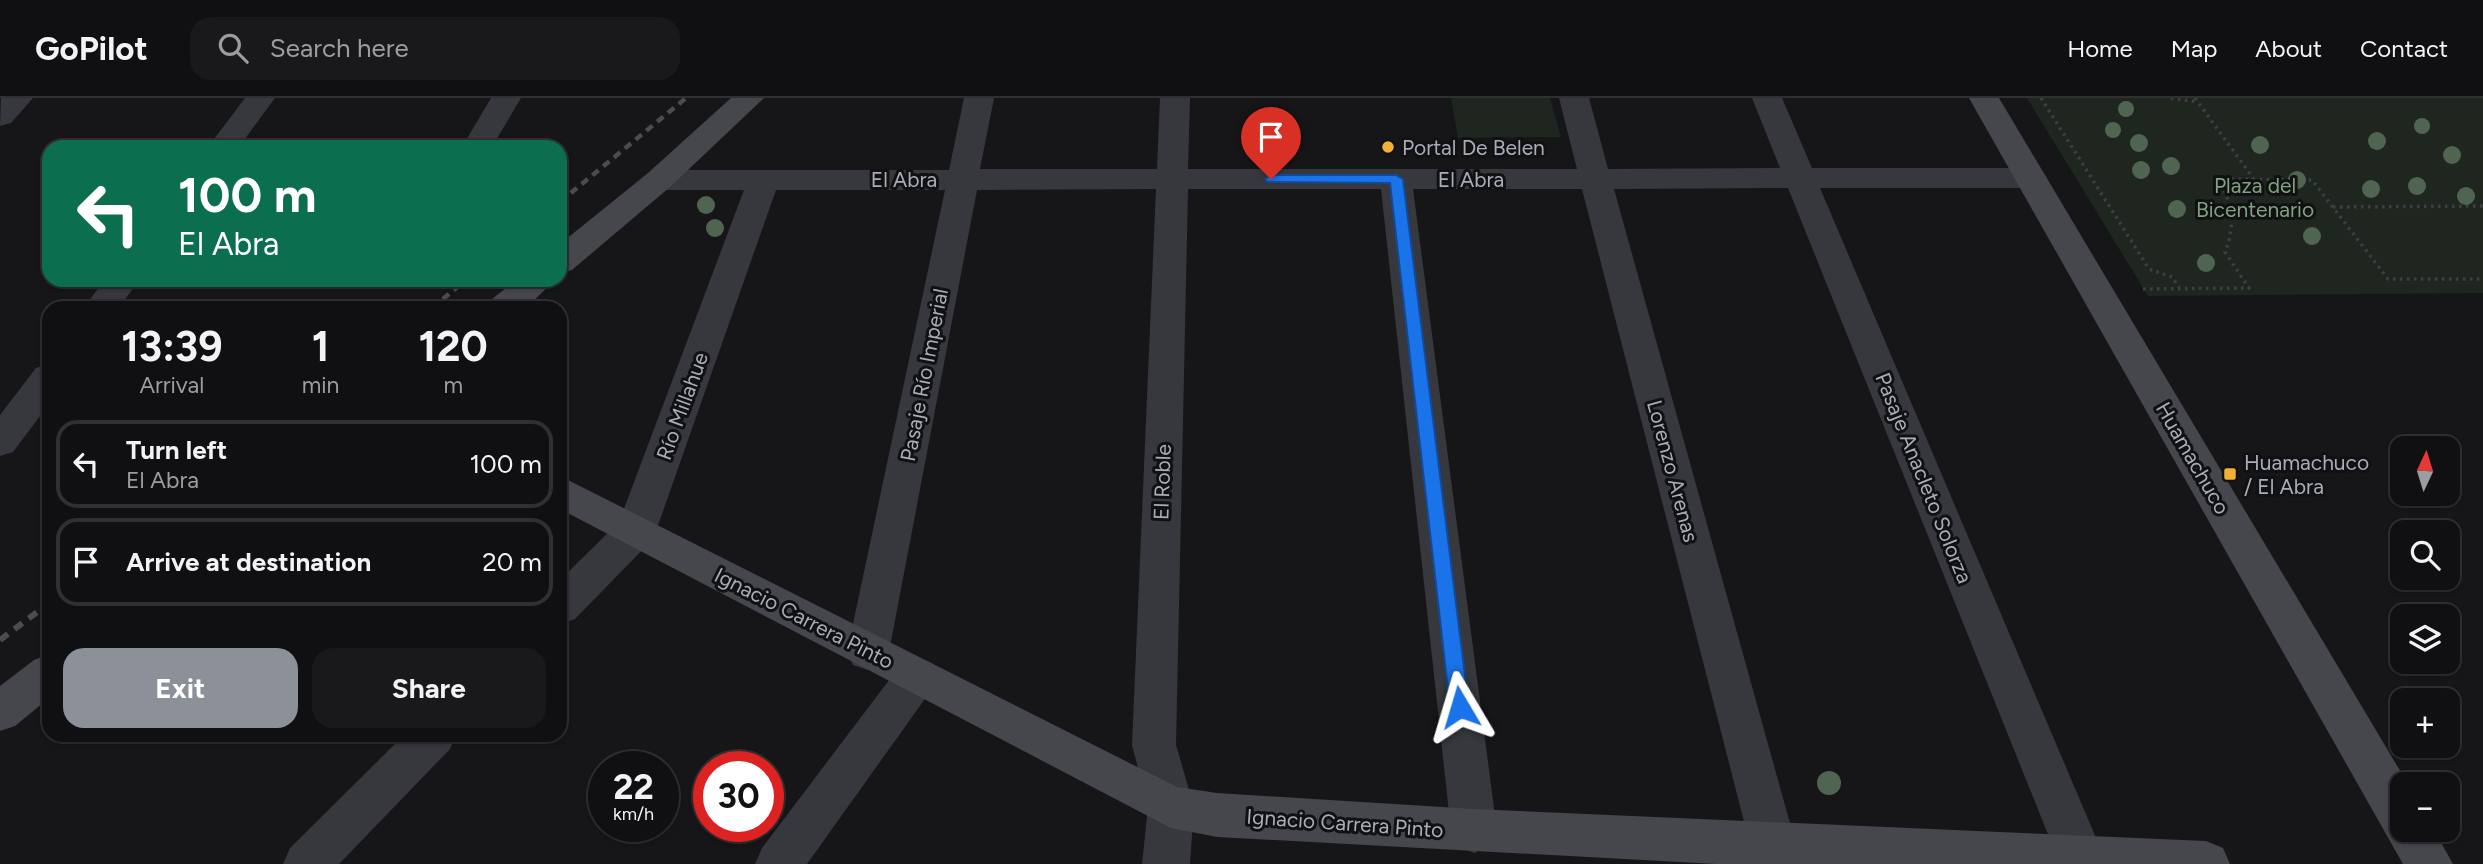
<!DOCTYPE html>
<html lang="en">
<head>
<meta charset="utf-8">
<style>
	:root { --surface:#101012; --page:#19191b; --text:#f1f3f6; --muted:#9c9d9f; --line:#303032; --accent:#8c9099 }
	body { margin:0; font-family:Figtree,sans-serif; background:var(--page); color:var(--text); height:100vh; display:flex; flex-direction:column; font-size:26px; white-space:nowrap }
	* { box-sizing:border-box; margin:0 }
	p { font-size:23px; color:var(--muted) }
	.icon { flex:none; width:38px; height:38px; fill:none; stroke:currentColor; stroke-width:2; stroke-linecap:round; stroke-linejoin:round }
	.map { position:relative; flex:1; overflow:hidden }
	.panel { position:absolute; left:42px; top:203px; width:525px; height:441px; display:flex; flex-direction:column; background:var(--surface); border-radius:21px; box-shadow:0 2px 5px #0004,0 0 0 2px var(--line) }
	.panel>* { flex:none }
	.hud { position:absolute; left:42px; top:42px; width:525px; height:147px; border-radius:21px; box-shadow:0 2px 5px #0004,0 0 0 2px var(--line); background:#0b6e4f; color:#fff; overflow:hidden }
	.needle { width:46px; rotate:4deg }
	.tools { position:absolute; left:2390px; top:338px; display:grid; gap:14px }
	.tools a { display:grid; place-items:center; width:70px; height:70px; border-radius:14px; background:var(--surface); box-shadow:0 2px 5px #0004,0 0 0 2px var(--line); font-size:35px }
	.speed { position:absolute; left:588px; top:653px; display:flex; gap:14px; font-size:35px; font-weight:700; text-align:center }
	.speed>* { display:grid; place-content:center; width:91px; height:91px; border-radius:50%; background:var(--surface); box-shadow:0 2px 5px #0004,0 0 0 2px var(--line); line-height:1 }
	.speed small { font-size:18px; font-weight:400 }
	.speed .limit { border:10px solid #d22; background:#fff; color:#111 }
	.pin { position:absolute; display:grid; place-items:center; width:60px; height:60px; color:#fff; margin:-72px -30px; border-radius:50% 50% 50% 0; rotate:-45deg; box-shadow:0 0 7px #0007 }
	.pin .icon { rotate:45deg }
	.me { position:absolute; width:77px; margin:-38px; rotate:353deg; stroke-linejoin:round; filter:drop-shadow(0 0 5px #0008) }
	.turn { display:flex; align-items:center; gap:24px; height:147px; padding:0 21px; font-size:32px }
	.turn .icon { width:91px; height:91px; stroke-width:2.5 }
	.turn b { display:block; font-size:49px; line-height:60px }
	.eta { display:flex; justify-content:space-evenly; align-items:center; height:119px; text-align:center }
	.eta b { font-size:42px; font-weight:700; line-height:49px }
	.action { display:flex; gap:14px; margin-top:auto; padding:14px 21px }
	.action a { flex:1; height:80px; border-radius:21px; background:var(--accent); color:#fff; font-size:28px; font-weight:700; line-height:80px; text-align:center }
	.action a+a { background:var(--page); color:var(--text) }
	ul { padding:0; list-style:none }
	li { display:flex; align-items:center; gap:21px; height:88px; margin:0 14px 10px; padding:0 7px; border:4px solid var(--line); border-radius:21px }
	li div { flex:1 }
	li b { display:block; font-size:26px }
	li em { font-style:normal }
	header { display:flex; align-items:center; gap:42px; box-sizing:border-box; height:98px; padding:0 35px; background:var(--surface); border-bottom:2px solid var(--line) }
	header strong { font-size:33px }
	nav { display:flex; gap:38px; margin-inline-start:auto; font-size:24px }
	.search { width:490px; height:63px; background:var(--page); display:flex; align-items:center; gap:18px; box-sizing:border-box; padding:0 24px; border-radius:21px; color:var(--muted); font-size:26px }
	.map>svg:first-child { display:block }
</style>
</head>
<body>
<header>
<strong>GoPilot</strong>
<div class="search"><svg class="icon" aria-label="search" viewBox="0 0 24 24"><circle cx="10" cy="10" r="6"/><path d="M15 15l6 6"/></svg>Search here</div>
<nav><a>Home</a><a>Map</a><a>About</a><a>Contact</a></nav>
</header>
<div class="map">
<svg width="2483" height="766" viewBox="0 0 2483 766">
	<rect width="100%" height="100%" fill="#161618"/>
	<path fill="#1e261f" d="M1451,0H1550L1561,39L1458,40Z
		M2027,0H2483V195L2148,198Z"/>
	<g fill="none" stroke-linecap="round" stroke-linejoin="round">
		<path stroke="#3d3f44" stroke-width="3.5" stroke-dasharray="2.5 4.5" stroke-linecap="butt" d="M2041,0L2149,171L2172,179L2179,189
			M2171,0L2197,4
			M2195,0L2253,80
			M2333,109L2483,108
			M2143,191L2249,190L2225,154C2236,127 2232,107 2219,81L2312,82L2388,181H2483"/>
		<path fill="#37383d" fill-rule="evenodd" d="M1,0H33L11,25L0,28Z
			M245,0H275L239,49H208Z
			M491,0H521L492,49H462Z
			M964,0H994L980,71H1157L1160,0H1190L1188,71H1577L1559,0H1589L1608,71L1780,70L1752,0H1782L1812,70H2031L2042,73L2047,80L2042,87L2031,90H1820L2105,761L2102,766H2060L1788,90L1614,91L1796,747L1790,763L1781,766L1756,763L1750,747L1582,91H1413L1497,733L1490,748L1474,755L1458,748L1451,733L1381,91H1188L1176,647L1194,709L1190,766H1142L1148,709L1132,647L1156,91L977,92L889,554L883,567L868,572L853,567L847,554L945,92H776L656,433L650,444L575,521L560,526V482L619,424L744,92H659L648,89L643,82L648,75L659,72H949Z
			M104,182H139L119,210H84Z
			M49,266V306L13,354L0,358V317L36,270Z
			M917,559L932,565L938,578L932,591L807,766H755L762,750L902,565Z
			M404,637H456L450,651L339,766H283L290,750Z"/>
		<path fill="#45474d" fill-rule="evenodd" d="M731,0H764L670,89L572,172L560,175V146L648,75Z
			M1969,0H1999L2408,686H2403V732H2434L2453,766H2403Z
			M516,182H555L526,210H487L492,201Z
			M560,378L1177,689L1217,695L1474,711L2206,743L2223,750L2230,766H1716L1217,739L1171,730L560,411Z
			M49,556V600L15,628L0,633V588L34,562Z"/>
		<path stroke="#4a4c52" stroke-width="4.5" stroke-dasharray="8 6" stroke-linecap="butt" d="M560,104L686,0
			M432,210L466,182"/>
		<path stroke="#4a4c52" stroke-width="6" stroke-dasharray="10 8" stroke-linecap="butt" d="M0,542L49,505"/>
	</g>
	<g fill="#506452">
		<circle cx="2126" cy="11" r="8"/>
		<circle cx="2422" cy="28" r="8"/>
		<circle cx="2113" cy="32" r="8"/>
		<circle cx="2377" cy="43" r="9"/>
		<circle cx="2139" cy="45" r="9"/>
		<circle cx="2260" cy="47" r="9"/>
		<circle cx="2452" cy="57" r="9"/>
		<circle cx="2171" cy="68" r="9"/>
		<circle cx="2141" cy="72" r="9"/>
		<circle cx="2297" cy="82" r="9"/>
		<circle cx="2417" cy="88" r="9"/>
		<circle cx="2371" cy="91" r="9"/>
		<circle cx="2466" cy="98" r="9"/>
		<circle cx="706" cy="107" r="9"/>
		<circle cx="2177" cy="111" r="9"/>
		<circle cx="715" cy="130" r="9"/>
		<circle cx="2312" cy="138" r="9"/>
		<circle cx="2206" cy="165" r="9"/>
		<circle cx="1829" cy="685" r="12"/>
	</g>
	<path fill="#1a73e8" stroke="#114b97" stroke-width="2" d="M1271,77H1396L1403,81L1469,609L1466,614L1460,617L1453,614L1450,609L1390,85L1267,84L1265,81Z"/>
	<g fill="#f2b134" stroke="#111113" stroke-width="2.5">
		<circle cx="1388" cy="49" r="7"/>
		<rect x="2223" y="369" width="14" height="14" rx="3.5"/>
	</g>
	<g text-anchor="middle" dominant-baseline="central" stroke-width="6" stroke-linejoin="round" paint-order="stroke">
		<g font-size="21" fill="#a8adb8" stroke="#111113" text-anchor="start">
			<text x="1402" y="49">Portal De Belen</text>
			<text x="2244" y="364">Huamachuco<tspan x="2244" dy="24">/ El Abra</tspan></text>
		</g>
		<g font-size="21" fill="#a8adb8" stroke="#111113">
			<text x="904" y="81">El Abra</text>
			<text x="1471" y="81">El Abra</text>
			<text transform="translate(924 277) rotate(-79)">Pasaje Río Imperial</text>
			<text transform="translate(682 308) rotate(-70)">Río Millahue</text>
			<text transform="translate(2193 360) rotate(60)">Huamachuco</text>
			<text transform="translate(1673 373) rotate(75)">Lorenzo Arenas</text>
			<text transform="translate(1924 380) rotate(68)">Pasaje Anacleto Solorza</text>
			<text transform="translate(1162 384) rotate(-88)">El Roble</text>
			<text transform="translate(804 520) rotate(27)">Ignacio Carrera Pinto</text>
			<text transform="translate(1345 725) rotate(4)">Ignacio Carrera Pinto</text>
		</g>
		<g font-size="21" fill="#7fa381" stroke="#111113">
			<text x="2255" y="87">Plaza del<tspan x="2255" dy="24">Bicentenario</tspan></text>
		</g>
	</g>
</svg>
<div class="tools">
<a><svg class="needle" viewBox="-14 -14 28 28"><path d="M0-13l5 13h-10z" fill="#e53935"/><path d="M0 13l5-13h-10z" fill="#9c9d9f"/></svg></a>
<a><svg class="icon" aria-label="search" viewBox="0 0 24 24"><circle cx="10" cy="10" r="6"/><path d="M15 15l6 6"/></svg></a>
<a><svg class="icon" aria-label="layers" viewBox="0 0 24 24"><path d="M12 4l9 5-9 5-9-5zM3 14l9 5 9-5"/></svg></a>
<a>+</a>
<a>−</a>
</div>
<div class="speed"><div>22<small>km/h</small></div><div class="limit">30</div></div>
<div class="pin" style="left:1271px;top:81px;background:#d93025"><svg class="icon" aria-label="arrive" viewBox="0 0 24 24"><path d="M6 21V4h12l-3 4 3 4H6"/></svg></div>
<svg class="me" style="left:1460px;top:609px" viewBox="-20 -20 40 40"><path d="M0-17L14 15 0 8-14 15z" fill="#1a73e8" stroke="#fff" stroke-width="4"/></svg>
<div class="hud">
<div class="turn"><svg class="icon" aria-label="left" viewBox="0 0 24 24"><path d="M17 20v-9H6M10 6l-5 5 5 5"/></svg><div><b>100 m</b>El Abra</div></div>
</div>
<section class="panel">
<div class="eta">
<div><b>13:39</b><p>Arrival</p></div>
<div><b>1</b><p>min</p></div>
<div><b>120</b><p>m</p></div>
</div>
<ul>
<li><svg class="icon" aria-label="left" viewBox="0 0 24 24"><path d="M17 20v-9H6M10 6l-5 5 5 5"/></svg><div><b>Turn left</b><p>El Abra</p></div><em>100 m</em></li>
<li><svg class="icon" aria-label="arrive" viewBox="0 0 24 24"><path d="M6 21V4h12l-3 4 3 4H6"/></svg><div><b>Arrive at destination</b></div><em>20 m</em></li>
</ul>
<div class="action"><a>Exit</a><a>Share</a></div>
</section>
</div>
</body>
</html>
